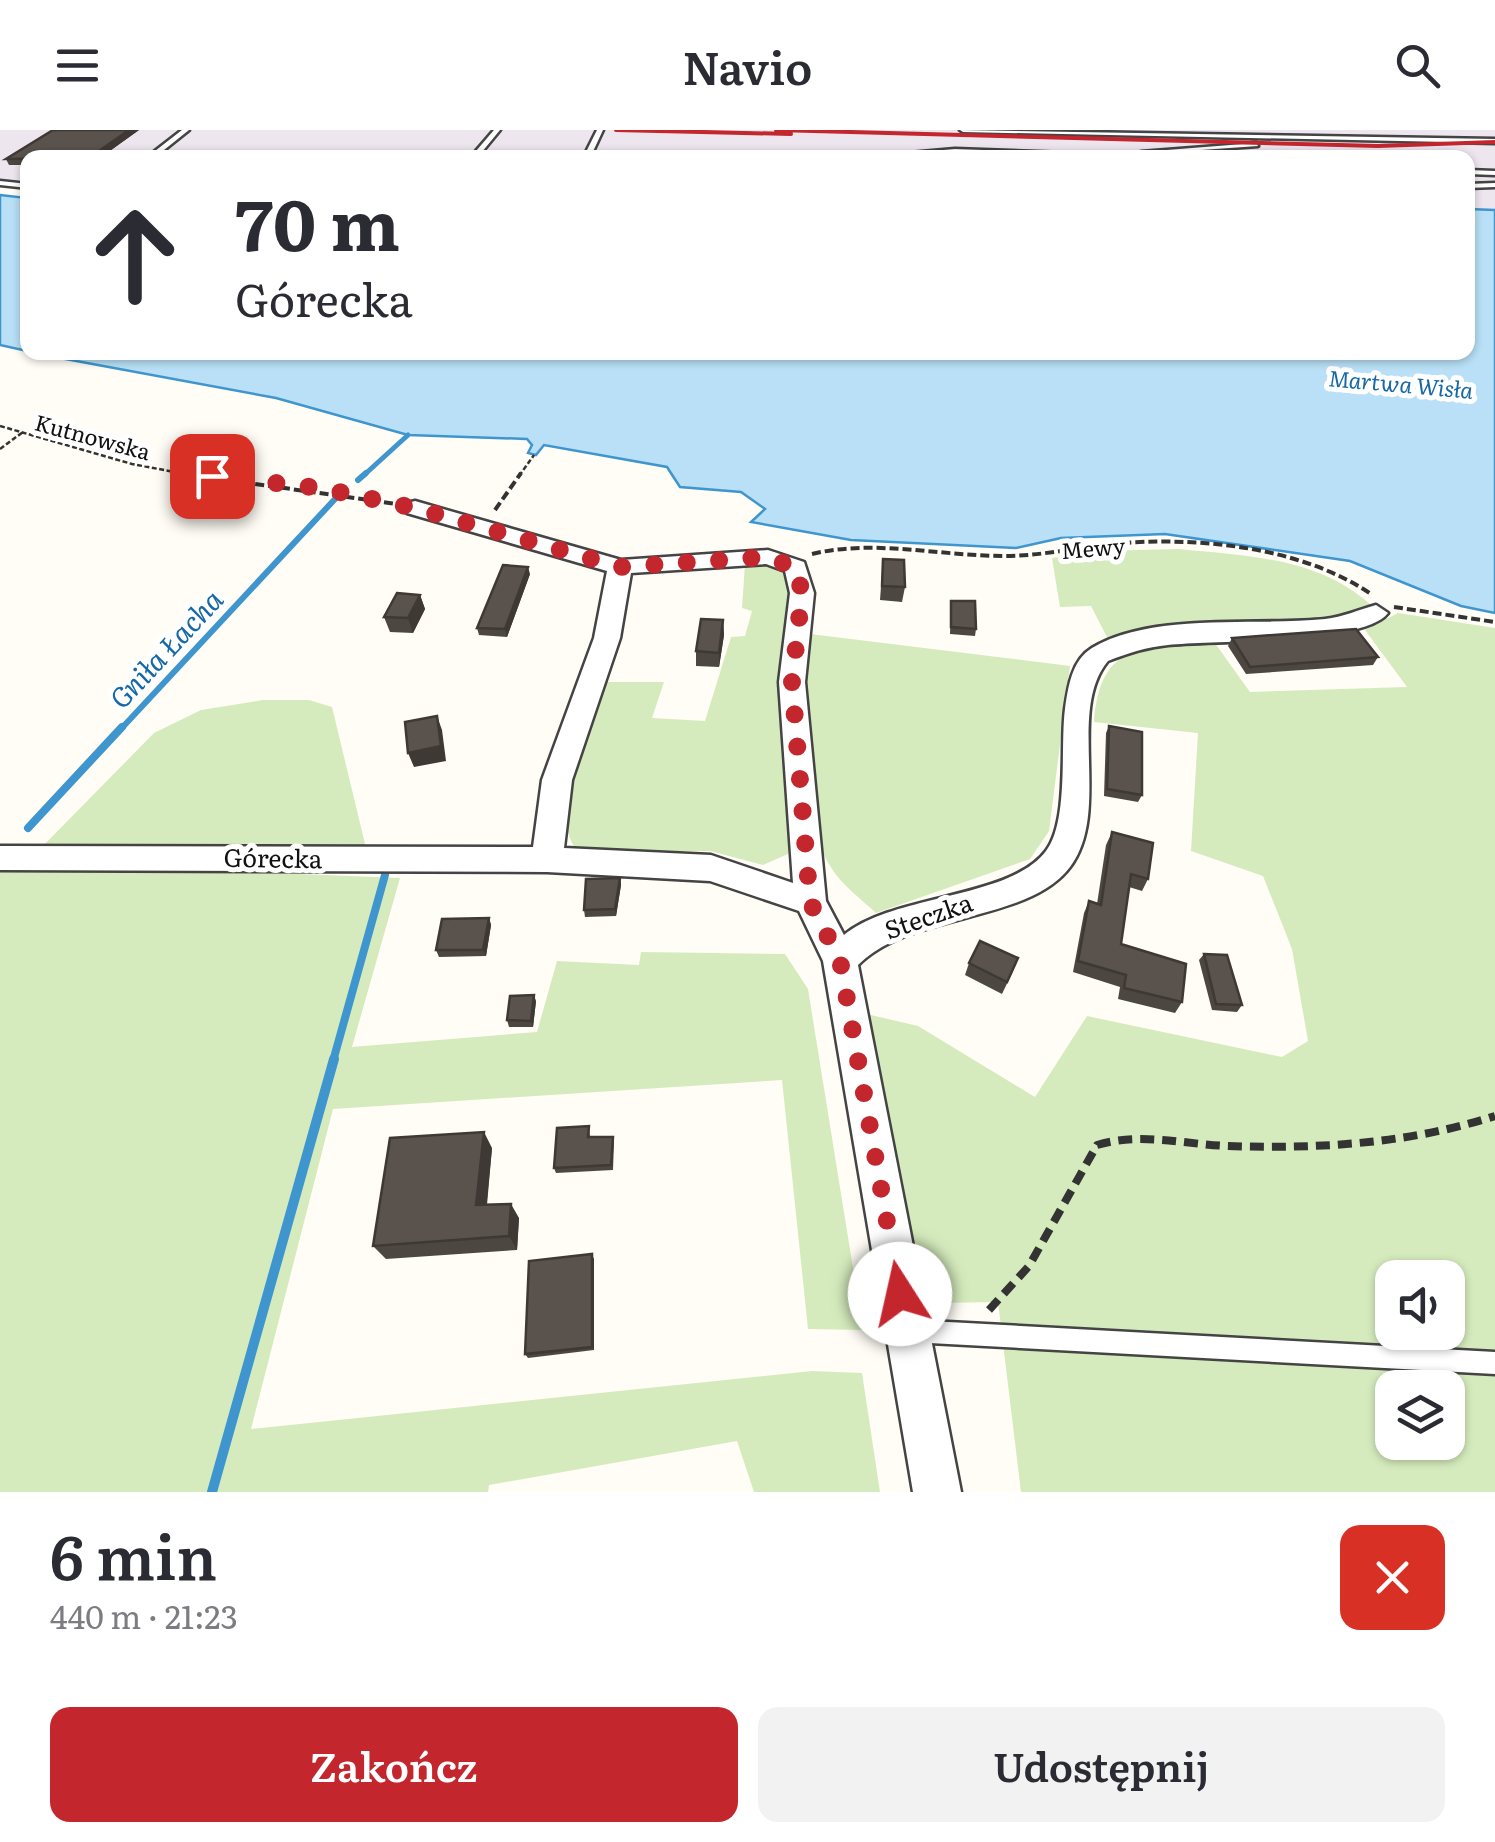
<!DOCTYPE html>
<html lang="pl">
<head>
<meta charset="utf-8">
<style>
	:root { --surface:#fff; --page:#f2f2f3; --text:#2b2b33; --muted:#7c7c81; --accent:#c4262e }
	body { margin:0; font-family:Literata,serif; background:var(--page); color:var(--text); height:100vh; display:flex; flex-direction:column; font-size:38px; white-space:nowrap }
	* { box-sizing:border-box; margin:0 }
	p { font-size:32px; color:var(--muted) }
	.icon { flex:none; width:55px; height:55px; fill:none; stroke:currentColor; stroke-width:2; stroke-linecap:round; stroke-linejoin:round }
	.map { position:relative; height:1362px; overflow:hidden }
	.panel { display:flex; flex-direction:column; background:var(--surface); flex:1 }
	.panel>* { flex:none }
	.guide { position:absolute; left:20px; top:20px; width:1455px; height:210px; border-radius:20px; box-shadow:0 2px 8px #0004; background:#fff; color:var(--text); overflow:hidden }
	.controls { position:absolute; left:1375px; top:1130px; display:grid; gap:20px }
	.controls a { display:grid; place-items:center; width:90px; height:90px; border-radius:20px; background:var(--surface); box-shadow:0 2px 8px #0004; font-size:50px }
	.pin { position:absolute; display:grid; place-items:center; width:85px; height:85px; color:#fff; margin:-42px; border-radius:20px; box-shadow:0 5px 15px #0006 }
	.me { position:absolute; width:110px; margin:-55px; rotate:350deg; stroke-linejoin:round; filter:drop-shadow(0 0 8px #0008) }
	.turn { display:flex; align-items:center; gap:35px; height:210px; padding:0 50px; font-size:45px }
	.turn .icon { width:130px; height:130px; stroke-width:2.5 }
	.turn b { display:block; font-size:70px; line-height:85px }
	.round { display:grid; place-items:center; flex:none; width:105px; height:105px; border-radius:20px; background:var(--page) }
	.headline { display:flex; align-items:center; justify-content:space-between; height:170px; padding:0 50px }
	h1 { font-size:60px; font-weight:600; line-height:75px }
	.action { display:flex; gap:20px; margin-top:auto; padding:20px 50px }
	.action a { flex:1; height:115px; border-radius:20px; background:var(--accent); color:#fff; font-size:40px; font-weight:600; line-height:115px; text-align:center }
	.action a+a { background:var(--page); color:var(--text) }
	header { display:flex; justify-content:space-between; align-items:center; height:130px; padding:0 50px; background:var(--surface); font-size:45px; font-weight:600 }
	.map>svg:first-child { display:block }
</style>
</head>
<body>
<header><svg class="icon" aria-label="menu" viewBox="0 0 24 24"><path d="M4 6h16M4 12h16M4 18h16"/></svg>Navio<svg class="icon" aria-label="search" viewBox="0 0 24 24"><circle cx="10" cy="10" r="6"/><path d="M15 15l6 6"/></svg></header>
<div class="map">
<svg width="1495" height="1362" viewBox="0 0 1495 1362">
	<rect width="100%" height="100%" fill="#fffdf5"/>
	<path fill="#eee6ef" d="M0,0H1495V80L1468,79V28H1094L987,23L884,28H28L27,59L0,56Z"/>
	<path fill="#d5ebbd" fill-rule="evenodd" d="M1179,419C1247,426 1319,427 1372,476L1357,489L1110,513L1091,476L1060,477L1052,428L1100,421Z
		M777,433L791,443C797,473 784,498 782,527C778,587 786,646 791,706L788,724L763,735L710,721H577C546,680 587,597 602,552H664L652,588L705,591L731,507L745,506L752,481L742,478L745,434Z
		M1398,483L1495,498V1362H1021L998,1172L936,1173L918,1158L858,882L918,896L1035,967L1087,886L1282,927L1308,911L1292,819L1263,746L1191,721L1198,603L1094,592C1100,510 1145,518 1212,509L1250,562L1407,557L1365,500ZM1392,1148H1448V1202H1392ZM1392,1258H1448V1312H1392Z
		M810,504L1070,536L1049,701L1030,729L876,783C862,770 842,755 832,739C792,676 803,574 810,504Z
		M263,570H309L332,577L366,718L37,722L154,603L201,580Z
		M0,737H123L400,748L352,917L537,902L557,831L639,835L641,822L785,824L808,859L863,1200L808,1199L782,950L333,979L251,1299L812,1241L862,1243L880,1362H754L737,1311L489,1355L488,1362H0Z"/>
	<path fill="#b9e0f7" stroke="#3f96cf" stroke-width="2.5" d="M0,65L27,68V221L0,215Z
		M1468,79L1495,80V483L1461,476L1350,431L1165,404L1061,408L1016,418L851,410L751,392L765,379L741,362L680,357L667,337L544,315L536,325L528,323L532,315L527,309L408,305L276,268L33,223L1468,222Z"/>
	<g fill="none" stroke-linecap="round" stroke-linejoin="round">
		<path stroke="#3f96cf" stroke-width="5" d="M363,346L408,305"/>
		<path stroke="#3f96cf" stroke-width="6" d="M358,350L366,343
			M120,600L335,369"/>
		<path stroke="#3f96cf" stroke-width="8" d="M28,698L122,597
			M333,931L385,745"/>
		<path stroke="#3f96cf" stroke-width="10" d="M212,1362L334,929"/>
		<defs>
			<path id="lane" d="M182,0H189L154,28H146Z
				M494,0H500L477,28H470Z
				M597,0H603L590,28H583Z
				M960,0L1495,9V13L963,2Z
				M1256,13L1258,16L1144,24L1141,22Z
				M955,19L1154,26L1157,28L955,23L852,28Z
				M1468,40L1495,41V45L1468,44Z
				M0,51L28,54V58L0,55Z
				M1495,53V57L1468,58V54Z
				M911,1190L1495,1222V1244L911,1212L903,1209L900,1201L903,1193Z"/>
			<path id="street" d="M415,371L621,430L768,420L804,432L814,463L805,552L826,771L844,805C893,764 1010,769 1046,721C1069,691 1060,616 1065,579C1068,557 1072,530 1092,518C1151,482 1257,496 1325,489C1343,487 1358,480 1376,475L1388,483C1364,515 1212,510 1168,515C1147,517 1128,523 1108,531C1066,581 1112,681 1070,737C1028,793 910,782 858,835L961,1362H913L823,831L799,781L710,751L547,742L0,740V716L533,717L542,650L594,508L607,441L407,383V373ZM766,434L785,441L790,463L779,552L793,753L711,725L564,718L572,650L620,508L631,443Z"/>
		</defs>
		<use href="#lane" stroke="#444" stroke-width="5"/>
		<use href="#street" stroke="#444" stroke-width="5"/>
		<path stroke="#333" stroke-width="2.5" stroke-dasharray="5 2.5" stroke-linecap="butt" d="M0,296L132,334L196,346
			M0,319L23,302
			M519,346L534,325"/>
		<path stroke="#333" stroke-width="4" stroke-dasharray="9 4" stroke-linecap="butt" d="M178,343L397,374
			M495,380L521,343
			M812,424C874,409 940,426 1004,426C1040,426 1075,418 1111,414C1195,406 1300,416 1371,464
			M1394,477L1495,492"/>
		<path stroke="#333" stroke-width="8" stroke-dasharray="14 8" stroke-linecap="butt" d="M989,1180L1029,1136L1097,1015C1141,1002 1182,1014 1227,1016C1318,1019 1408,1014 1495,986"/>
		<use href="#lane" fill="#fff" fill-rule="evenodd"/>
		<use href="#street" fill="#fff" fill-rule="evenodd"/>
		<path stroke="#c4262e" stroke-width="4" d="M616,0L791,4
			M776,0L1378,16L1495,12"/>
	</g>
	<path fill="#4d4742" d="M53,0H139L100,28H28V35H9L6,29Z
		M883,429L905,457L902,472L880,470Z
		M530,444L507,507L479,505L477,498Z
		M420,465L425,479L413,503L390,502L384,487Z
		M951,471L976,499L975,506L950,504Z
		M723,490L724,505L719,537L696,536V521Z
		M1232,508L1378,527L1373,535L1246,544L1228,516Z
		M1109,596L1142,665L1138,672L1104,666L1106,603Z
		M1112,702L1148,749L1142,761L1129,757L1121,814L1182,872L1175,883L1118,869L1120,857L1073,842L1084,783L1089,771L1097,774L1106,715Z
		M620,748L621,755L616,786L585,787L584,780Z
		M489,788L491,795L486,826L439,827L436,820Z
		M1204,824L1242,875L1237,882L1212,880L1199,830Z
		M969,833L1013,841L1002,864L965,845Z
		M536,871L533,897H509L507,890Z
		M589,996L590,1007H613L614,1012L613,1040L556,1043L554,1038Z
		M492,1018L487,1075L519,1088L517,1120L386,1129L373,1116Z
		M594,1129V1220L528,1228L525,1224Z"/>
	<path fill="#3f3936" d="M129,0H139L100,28H89Z
		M528,437L530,444L507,507L505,499Z
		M420,465L425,479L413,503L408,488Z
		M723,490L724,505L719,537V523Z
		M437,586L442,600L446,631L414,637L408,623Z
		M620,748L621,755L616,786L615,779Z
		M489,788L491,795L486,826L483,820Z
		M534,865L536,871L533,897L531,891Z
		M484,1002L492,1018L485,1090L476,1075Z
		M511,1074L519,1088L517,1120L509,1106Z
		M592,1124L594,1129V1220L592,1217Z"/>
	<path fill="#5a524d" stroke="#3f3936" stroke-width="2.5" d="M53,0H129L89,28L6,29Z
		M883,429L904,430L905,457L882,456Z
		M503,435L528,437L505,499L477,498Z
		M397,463L420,465L408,488L384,487Z
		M951,471H975L976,499L951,497Z
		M701,489L723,490L719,523L696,521Z
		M1356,499L1378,527L1250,537L1232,508Z
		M437,586L441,616L408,623L405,592Z
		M1109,596L1142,602V665L1107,659Z
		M1112,702L1153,713L1148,749L1131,744L1121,814L1186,834L1182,872L1124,858L1126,845L1078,831L1089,771L1101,775Z
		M620,748L615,779L584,780L586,749Z
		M489,788L483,820H436L442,789Z
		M980,811L1018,828L1007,852L969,833Z
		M1204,824L1227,825L1242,875L1216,874Z
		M534,865L531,891L507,890L510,866Z
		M589,996L588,1007H613L611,1035L554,1038L557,998Z
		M484,1002L476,1075L511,1074L509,1106L373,1116L390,1008Z
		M592,1124V1217L525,1224L529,1131Z"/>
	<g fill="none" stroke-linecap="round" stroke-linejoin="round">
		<path stroke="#c4262e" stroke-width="18" stroke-dasharray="0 32.4" d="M212,346L321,358L415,378L620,437L768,427L796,438L802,463L792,552L810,772L840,830L900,1164"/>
	</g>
	<g text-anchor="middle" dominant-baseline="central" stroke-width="10" stroke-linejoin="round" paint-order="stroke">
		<g font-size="22" font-style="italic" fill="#1768a6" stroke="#fff">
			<text transform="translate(1401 253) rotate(5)">Martwa Wisła</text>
		</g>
		<g font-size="22" fill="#111" stroke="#fff">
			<text transform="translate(93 306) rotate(15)">Kutnowska</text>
			<text transform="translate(1093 417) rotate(-5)">Mewy</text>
		</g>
		<g font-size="25" fill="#111" stroke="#fff">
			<text transform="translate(273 727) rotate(1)">Górecka</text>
			<text transform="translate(928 785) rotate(-19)">Steczka</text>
		</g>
		<g font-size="28" font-style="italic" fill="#1768a6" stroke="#fff">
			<text transform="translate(165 518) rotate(-47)">Gniła Łacha</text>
		</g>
	</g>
</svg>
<div class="controls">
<a><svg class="icon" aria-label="sound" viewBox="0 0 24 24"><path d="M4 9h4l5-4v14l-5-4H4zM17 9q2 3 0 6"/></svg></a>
<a><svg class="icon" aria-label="layers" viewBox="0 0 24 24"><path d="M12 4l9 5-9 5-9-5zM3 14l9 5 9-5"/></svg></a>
</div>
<div class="pin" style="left:212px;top:346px;background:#d93025"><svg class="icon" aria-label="arrive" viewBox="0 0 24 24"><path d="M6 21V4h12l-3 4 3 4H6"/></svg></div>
<svg class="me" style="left:900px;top:1164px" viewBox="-20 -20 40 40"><circle r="19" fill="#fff"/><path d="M0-13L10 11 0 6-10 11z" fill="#c4262e"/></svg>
<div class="guide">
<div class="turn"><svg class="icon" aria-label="ahead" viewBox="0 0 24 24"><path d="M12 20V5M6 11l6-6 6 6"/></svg><div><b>70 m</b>Górecka</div></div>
</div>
</div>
<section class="panel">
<div class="headline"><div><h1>6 min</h1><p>440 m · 21:23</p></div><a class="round" style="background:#d93025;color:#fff"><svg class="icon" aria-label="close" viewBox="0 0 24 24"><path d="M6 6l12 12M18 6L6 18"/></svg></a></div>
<div class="action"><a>Zakończ</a><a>Udostępnij</a></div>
</section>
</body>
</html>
